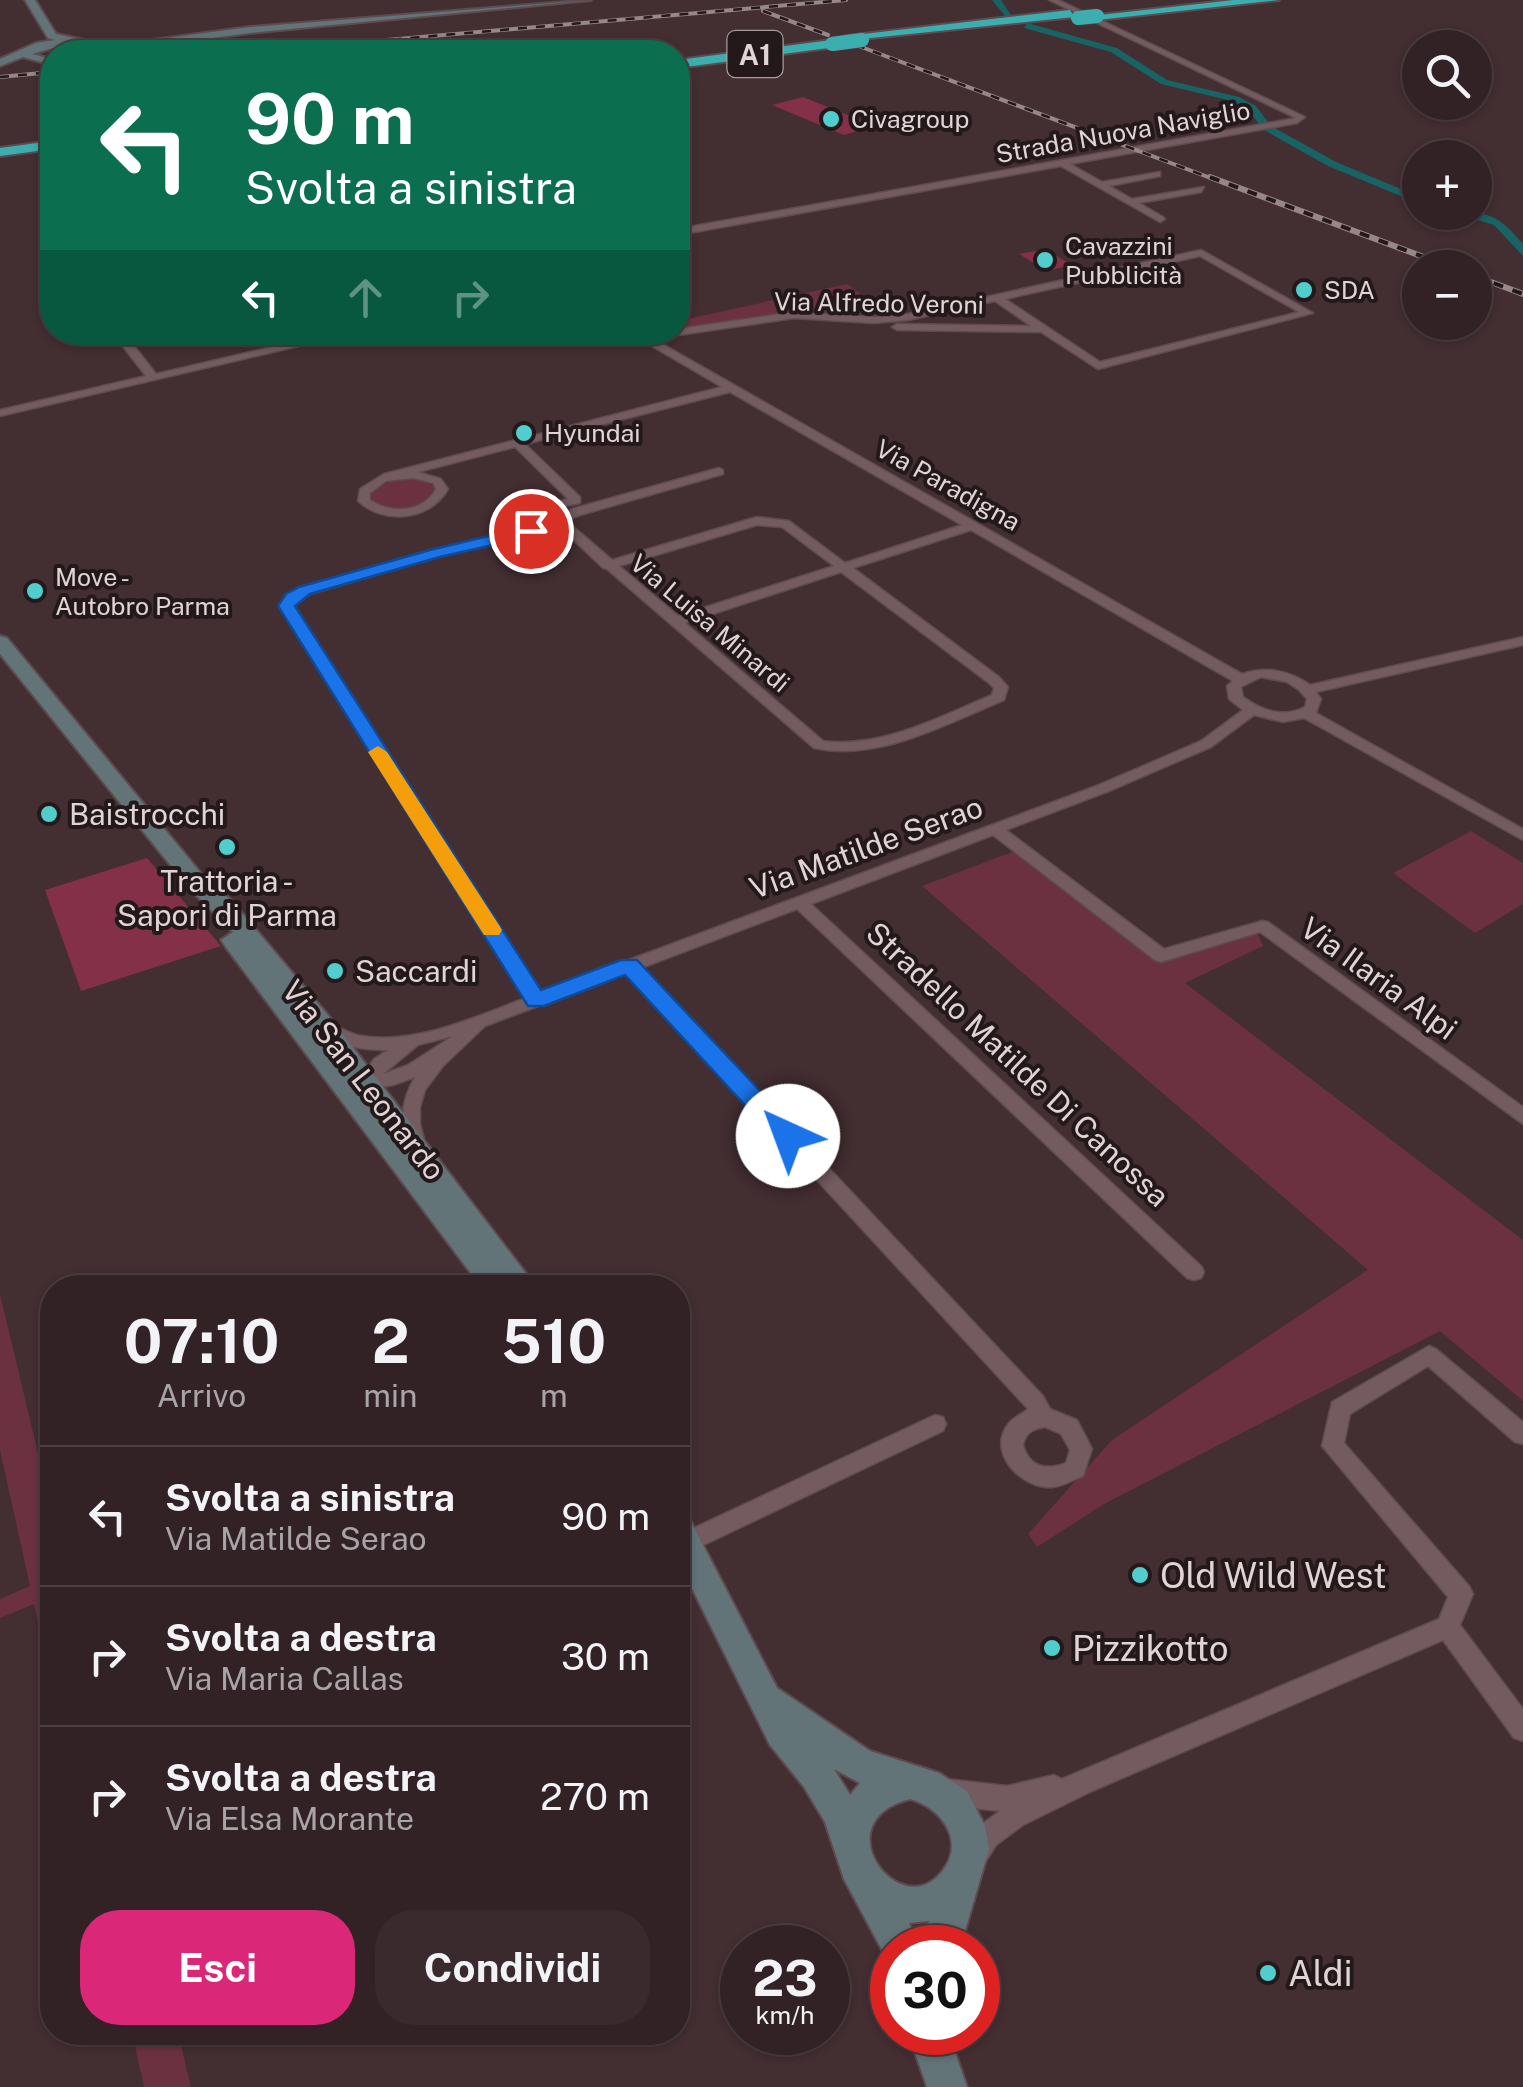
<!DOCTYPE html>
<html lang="it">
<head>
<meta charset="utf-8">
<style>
	:root { --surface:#322226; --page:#3a2a2e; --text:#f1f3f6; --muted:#a8a4a7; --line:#4d3f43; --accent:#db2777 }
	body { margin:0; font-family:"Public Sans",sans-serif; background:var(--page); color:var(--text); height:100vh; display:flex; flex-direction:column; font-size:38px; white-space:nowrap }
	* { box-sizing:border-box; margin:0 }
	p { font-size:32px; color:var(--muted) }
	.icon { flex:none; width:55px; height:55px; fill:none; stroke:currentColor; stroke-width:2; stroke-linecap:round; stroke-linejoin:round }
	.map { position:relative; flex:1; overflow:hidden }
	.drawer { position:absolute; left:40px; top:1275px; width:650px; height:770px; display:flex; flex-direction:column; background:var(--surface); border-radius:40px; box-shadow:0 2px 8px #0004,0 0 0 2px var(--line) }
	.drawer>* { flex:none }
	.banner { position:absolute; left:40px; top:40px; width:650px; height:305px; border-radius:40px; box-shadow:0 2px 8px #0004,0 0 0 2px var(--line); background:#0b6e4f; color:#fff; overflow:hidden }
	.controls { position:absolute; left:1402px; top:30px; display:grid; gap:20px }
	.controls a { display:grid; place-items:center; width:90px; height:90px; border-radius:50%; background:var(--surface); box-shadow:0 2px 8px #0004,0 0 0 2px var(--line); font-size:50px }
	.speed { position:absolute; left:720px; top:1925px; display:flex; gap:20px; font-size:50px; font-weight:700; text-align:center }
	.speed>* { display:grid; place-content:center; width:130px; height:130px; border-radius:50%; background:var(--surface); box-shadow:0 2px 8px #0004,0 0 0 2px var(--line); line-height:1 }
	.speed small { font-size:25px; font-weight:400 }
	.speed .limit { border:15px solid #d22; background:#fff; color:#111 }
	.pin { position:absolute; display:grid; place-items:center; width:85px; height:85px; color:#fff; margin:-42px; border:5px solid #fff; border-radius:50%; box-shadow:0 2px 10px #0007 }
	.me { position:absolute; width:110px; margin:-55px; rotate:317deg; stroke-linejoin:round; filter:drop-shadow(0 0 8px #0008) }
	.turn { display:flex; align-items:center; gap:35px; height:210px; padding:0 40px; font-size:45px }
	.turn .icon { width:130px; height:130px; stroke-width:2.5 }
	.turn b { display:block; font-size:70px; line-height:85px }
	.lanes { display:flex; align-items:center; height:95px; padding:0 40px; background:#0003; justify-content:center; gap:50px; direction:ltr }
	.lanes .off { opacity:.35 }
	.eta { display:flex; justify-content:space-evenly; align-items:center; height:170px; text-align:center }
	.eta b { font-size:60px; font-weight:700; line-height:70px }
	.cta { display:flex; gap:20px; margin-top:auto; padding:20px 40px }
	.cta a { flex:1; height:115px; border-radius:40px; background:var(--accent); color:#fff; font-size:40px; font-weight:700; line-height:115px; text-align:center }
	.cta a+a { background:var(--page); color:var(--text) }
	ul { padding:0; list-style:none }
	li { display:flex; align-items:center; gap:30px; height:140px; padding:0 40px; border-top:2px solid var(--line) }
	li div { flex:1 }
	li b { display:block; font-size:38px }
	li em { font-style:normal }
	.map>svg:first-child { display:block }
</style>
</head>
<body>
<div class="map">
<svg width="1523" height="2087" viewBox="0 0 1523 2087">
	<rect width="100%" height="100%" fill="#432e32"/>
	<path fill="#6b3140" d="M847,284L891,316L808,311L678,328V321Z
		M396,478H418L435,487V494C416,510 393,514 372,501L371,491Z
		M1471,831L1523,863V904L1475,933L1393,873Z
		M1015,851L1159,963L1258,934L1263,946L1185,983L1523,1240V1401L1440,1331L1104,1504L1037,1547L1028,1534L1112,1440L1368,1270L922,886Z
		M0,1294L52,1512V1685L34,1604L0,1618V1599L30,1586L0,1450Z
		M132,2033H178L191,2087H144Z"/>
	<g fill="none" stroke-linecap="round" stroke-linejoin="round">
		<path fill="#186464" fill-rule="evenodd" d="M992,0H1001L1012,17H1006Z
			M1027,23L1117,48L1167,80L1239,97L1256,106L1271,126L1336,162L1420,197V204L1328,166L1264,130L1248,110L1232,101L1161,84L1111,52L1024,28Z
			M1452,212C1491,212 1498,215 1523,244V256L1494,225Z"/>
	</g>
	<path fill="#843049" d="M803,97L875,126L844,135L772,105Z
		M1045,249L1072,265L1046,271L1019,254Z
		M147,858L221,946L81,991L45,890Z"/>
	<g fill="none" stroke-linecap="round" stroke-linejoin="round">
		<defs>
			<path id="street" d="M1049,0H1058L1305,117L1297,123L1070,164L1102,182L1160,172V176L1109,186L1132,199L1204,187L1201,192L1139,203L1163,217L1165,219L1160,222L1061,166L678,235V229L1296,118Z
				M1201,250L1313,313L1098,369L1041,332L897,330L892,327L897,324L1031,326L995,301L908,320L874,323L794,318L678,335L673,332H678V329L794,312L874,317L908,314ZM1200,256L1299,312L1100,362L1005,299Z
				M112,332H123L156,374L337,332H358L0,416V410L146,376Z
				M628,332H641L1242,674C1265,666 1289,670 1310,685L1523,637V645L1316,692L1321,699L1316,713L1523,829V840L1304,718L1283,722L1254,715L1211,747L1109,791L1006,830L1164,949L1262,921L1268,922L1523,1107V1124L1260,932L1161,962L1155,960L993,835L811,904L1201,1266L1204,1272L1201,1278L1194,1280L1187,1278L797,909L641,968L1043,1396L1050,1409L1077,1420L1092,1449L1083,1476C1073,1480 1063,1486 1053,1487C1022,1490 985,1452 1009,1423C1014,1417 1022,1414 1028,1409L626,973L485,1026L443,1066L425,1090L420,1107V1124L425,1143L423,1148H409C399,1122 401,1101 415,1077L393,1085L374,1088L370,1094H358L356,1087L350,1085L347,1080L350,1075L364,1074L374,1059L388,1050C363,1050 334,1047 316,1028L325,1022C338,1026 349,1034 362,1036C416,1045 477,1016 526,998L280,604L282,601L300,588L432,550L558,522L561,514L572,509L719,468L723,470V474L580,515L570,519L569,523L612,560L757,517L789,521L845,563L962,525L730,392L525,444L580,497V503L548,510V504L568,499L515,447L418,472L441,479L448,489C430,521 384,525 358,501L360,489L384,474L722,387ZM413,478L433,483L436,489C423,513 391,514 370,500V493L386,481ZM757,525L782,527L834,566L678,616L619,566ZM561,528L603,568L607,569L814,748C878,762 946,724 1004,700L1008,687L999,677L853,568L971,530L1233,681L1227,686L1229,699L1243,710L1201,741L1099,785L540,993L294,605L310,594L439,556ZM841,572L989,683L994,688L992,695C941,716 881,749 823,741L685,623ZM1261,677L1287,682L1299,690L1307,699L1305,707C1283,718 1263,711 1243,697L1241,687ZM453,1036L408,1065L383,1074L418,1045ZM1045,1427L1061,1434L1070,1450L1066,1463C1046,1471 1029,1467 1023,1445C1026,1432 1033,1429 1045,1427Z
				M1429,1346L1436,1349L1523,1422V1444L1515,1442L1428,1366L1350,1414L1344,1443L1469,1586L1473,1594L1460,1625L1523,1709V1741L1514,1738L1443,1640L1092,1791L1023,1825L996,1845L983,1866L974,1870L965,1866L961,1857L978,1827L1000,1811L946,1805L937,1801L933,1792L937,1783L946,1779L1007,1786L1054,1775L1062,1779L1439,1619L1448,1597L1322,1446L1332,1402Z
				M935,1415L943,1417L946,1424L943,1431L695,1549L687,1552L679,1549V1535Z"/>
			<path id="secondary" d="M25,0H35L56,34L94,42L100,47L250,27L591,0L250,33L106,52H87V46L71,43L32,54L52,59V65L23,57L0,66V59L36,43L55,40L48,38Z
				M0,636L7,638L204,877L231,900L332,1020L537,1288H482L225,946L221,940L233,932L188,887L0,654Z
				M678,1513L689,1518L777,1688L870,1751L939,1773L967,1791L985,1826L989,1849L960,1948H922L929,1921L909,1923L920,1948H892V1964L888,1961L844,1879L825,1822L804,1787L770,1745L678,1560ZM834,1769L860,1783L850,1795ZM910,1799C940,1807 965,1839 944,1869C903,1928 820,1822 910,1799Z
				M908,2032H948L967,2087H927Z"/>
			<path id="highway" d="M1234,0H1279L1097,20L1091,16Z
				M1070,10L1074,17L852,40L846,36Z
				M832,40L838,44L836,47L678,68V60Z
				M52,141V149L0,156V148Z"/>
		</defs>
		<use href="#street" stroke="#5d4b4f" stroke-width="3"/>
		<use href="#secondary" stroke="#5d4b4f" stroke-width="4"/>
		<use href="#highway" stroke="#5d4b4f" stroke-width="4"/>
		<use href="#street" fill="#735b60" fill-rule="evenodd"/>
		<use href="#secondary" fill="#627478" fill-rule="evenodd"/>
		<use href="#highway" fill="#3bafb0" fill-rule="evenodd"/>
		<defs>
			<path id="rail-far1" d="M763,11L828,35
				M856,45L1216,180
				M249,52L846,0
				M0,77L52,72"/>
			<path id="rail" d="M1210,177L1453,268
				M1475,276L1523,294"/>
		</defs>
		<use href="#rail-far1" stroke="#98868a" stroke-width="4"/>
		<use href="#rail" stroke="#98868a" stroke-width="6"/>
		<use href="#rail-far1" stroke="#23191b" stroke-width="2.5" stroke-dasharray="9" stroke-linecap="butt"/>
		<use href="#rail" stroke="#23191b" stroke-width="4" stroke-dasharray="10" stroke-linecap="butt"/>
		<defs>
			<path id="highway-bridge" d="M1078,18L1097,16
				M832,44L862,40"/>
		</defs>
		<use href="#highway-bridge" stroke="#5d4b4f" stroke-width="15" stroke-linecap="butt"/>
		<use href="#highway-bridge" stroke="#3bafb0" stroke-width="14"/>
	</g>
	<path fill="#1a73e8" stroke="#114b97" stroke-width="2.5" d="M531,526L539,531L537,535L440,557L310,594L295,606L541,990L621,960H637L796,1129L799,1136L796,1142H779L625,975L544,1006H528L278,606L286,594L299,587L430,550Z"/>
	<path fill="#f59e0b" d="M378,746L387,752L499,925L502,930L499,935H484L368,752Z"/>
	<g fill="#52cdce" stroke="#23191b" stroke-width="4">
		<circle cx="831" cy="119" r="10"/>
		<circle cx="1045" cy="260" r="10"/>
		<circle cx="1304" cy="290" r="10"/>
		<circle cx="524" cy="433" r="10"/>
		<circle cx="35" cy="591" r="10"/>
		<circle cx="49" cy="814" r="10"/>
		<circle cx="227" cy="847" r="10"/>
		<circle cx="335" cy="971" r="10"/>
		<circle cx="1140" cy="1575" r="10"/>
		<circle cx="1052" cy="1648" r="10"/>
		<circle cx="1268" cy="1973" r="10"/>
	</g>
	<g text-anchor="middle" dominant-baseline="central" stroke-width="8" stroke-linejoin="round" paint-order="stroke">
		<g font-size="25" fill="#e1d3d6" stroke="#23191b" text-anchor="start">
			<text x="851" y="119">Civagroup</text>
			<text x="1065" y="246">Cavazzini<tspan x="1065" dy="29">Pubblicità</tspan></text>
			<text x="1324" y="290">SDA</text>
			<text x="544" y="433">Hyundai</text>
			<text x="55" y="577">Move -<tspan x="55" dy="29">Autobro Parma</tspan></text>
		</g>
		<g font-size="25" fill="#e1d3d6" stroke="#23191b">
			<text transform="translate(1123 132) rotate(-10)">Strada Nuova Naviglio</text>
			<text transform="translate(879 303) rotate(1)">Via Alfredo Veroni</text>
			<text transform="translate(948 485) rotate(29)">Via Paradigna</text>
			<text transform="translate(710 623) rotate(40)">Via Luisa Minardi</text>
		</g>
		<rect fill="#23191b" stroke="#a89b9e" stroke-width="2.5" x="727.5" y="31" width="55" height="46" rx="8"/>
		<g font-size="28" font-weight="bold" fill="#e1d3d6">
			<text x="755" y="54">A1</text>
		</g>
		<g font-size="30" fill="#e1d3d6" stroke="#23191b" text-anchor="start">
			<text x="69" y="814">Baistrocchi</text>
			<text x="227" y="881" text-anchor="middle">Trattoria -<tspan x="227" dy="34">Sapori di Parma</tspan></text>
			<text x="355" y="971">Saccardi</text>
		</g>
		<g font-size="30" fill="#e1d3d6" stroke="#23191b">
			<text transform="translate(866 847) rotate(-20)">Via Matilde Serao</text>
			<text transform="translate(1379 978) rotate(36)">Via Ilaria Alpi</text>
			<text transform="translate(1018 1064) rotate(43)">Stradello Matilde Di Canossa</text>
			<text transform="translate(364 1080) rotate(52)">Via San Leonardo</text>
		</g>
		<g font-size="35" fill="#e1d3d6" stroke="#23191b" text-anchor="start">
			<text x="1160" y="1575">Old Wild West</text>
			<text x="1072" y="1648">Pizzikotto</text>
			<text x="1288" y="1973">Aldi</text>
		</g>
	</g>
</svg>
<div class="controls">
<a><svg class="icon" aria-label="search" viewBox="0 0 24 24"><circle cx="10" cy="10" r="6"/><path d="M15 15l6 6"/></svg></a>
<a>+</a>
<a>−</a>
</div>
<div class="speed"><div>23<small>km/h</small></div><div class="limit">30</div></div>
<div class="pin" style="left:531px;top:531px;background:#d93025"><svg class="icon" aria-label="arrive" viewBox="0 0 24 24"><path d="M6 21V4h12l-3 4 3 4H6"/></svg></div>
<svg class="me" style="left:788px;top:1136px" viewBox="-20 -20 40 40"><circle r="19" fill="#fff"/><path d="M0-13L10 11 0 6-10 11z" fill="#1a73e8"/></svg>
<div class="banner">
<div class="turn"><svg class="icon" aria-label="left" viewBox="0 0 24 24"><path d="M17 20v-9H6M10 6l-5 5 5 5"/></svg><div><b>90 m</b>Svolta a sinistra</div></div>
<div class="lanes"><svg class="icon" aria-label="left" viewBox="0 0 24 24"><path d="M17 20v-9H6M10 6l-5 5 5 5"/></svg><svg class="icon off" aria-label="ahead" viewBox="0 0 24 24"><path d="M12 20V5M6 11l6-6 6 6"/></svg><svg class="icon off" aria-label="right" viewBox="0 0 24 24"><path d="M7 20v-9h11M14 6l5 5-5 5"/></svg></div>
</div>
<section class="drawer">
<div class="eta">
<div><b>07:10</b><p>Arrivo</p></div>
<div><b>2</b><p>min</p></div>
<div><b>510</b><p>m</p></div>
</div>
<ul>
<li><svg class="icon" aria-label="left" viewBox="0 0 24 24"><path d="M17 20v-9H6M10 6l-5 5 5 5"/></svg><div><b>Svolta a sinistra</b><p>Via Matilde Serao</p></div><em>90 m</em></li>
<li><svg class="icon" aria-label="right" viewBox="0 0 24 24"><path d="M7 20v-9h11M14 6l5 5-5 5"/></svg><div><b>Svolta a destra</b><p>Via Maria Callas</p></div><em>30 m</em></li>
<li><svg class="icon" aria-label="right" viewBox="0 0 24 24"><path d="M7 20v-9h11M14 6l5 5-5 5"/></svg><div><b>Svolta a destra</b><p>Via Elsa Morante</p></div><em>270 m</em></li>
</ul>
<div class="cta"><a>Esci</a><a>Condividi</a></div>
</section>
</div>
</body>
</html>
